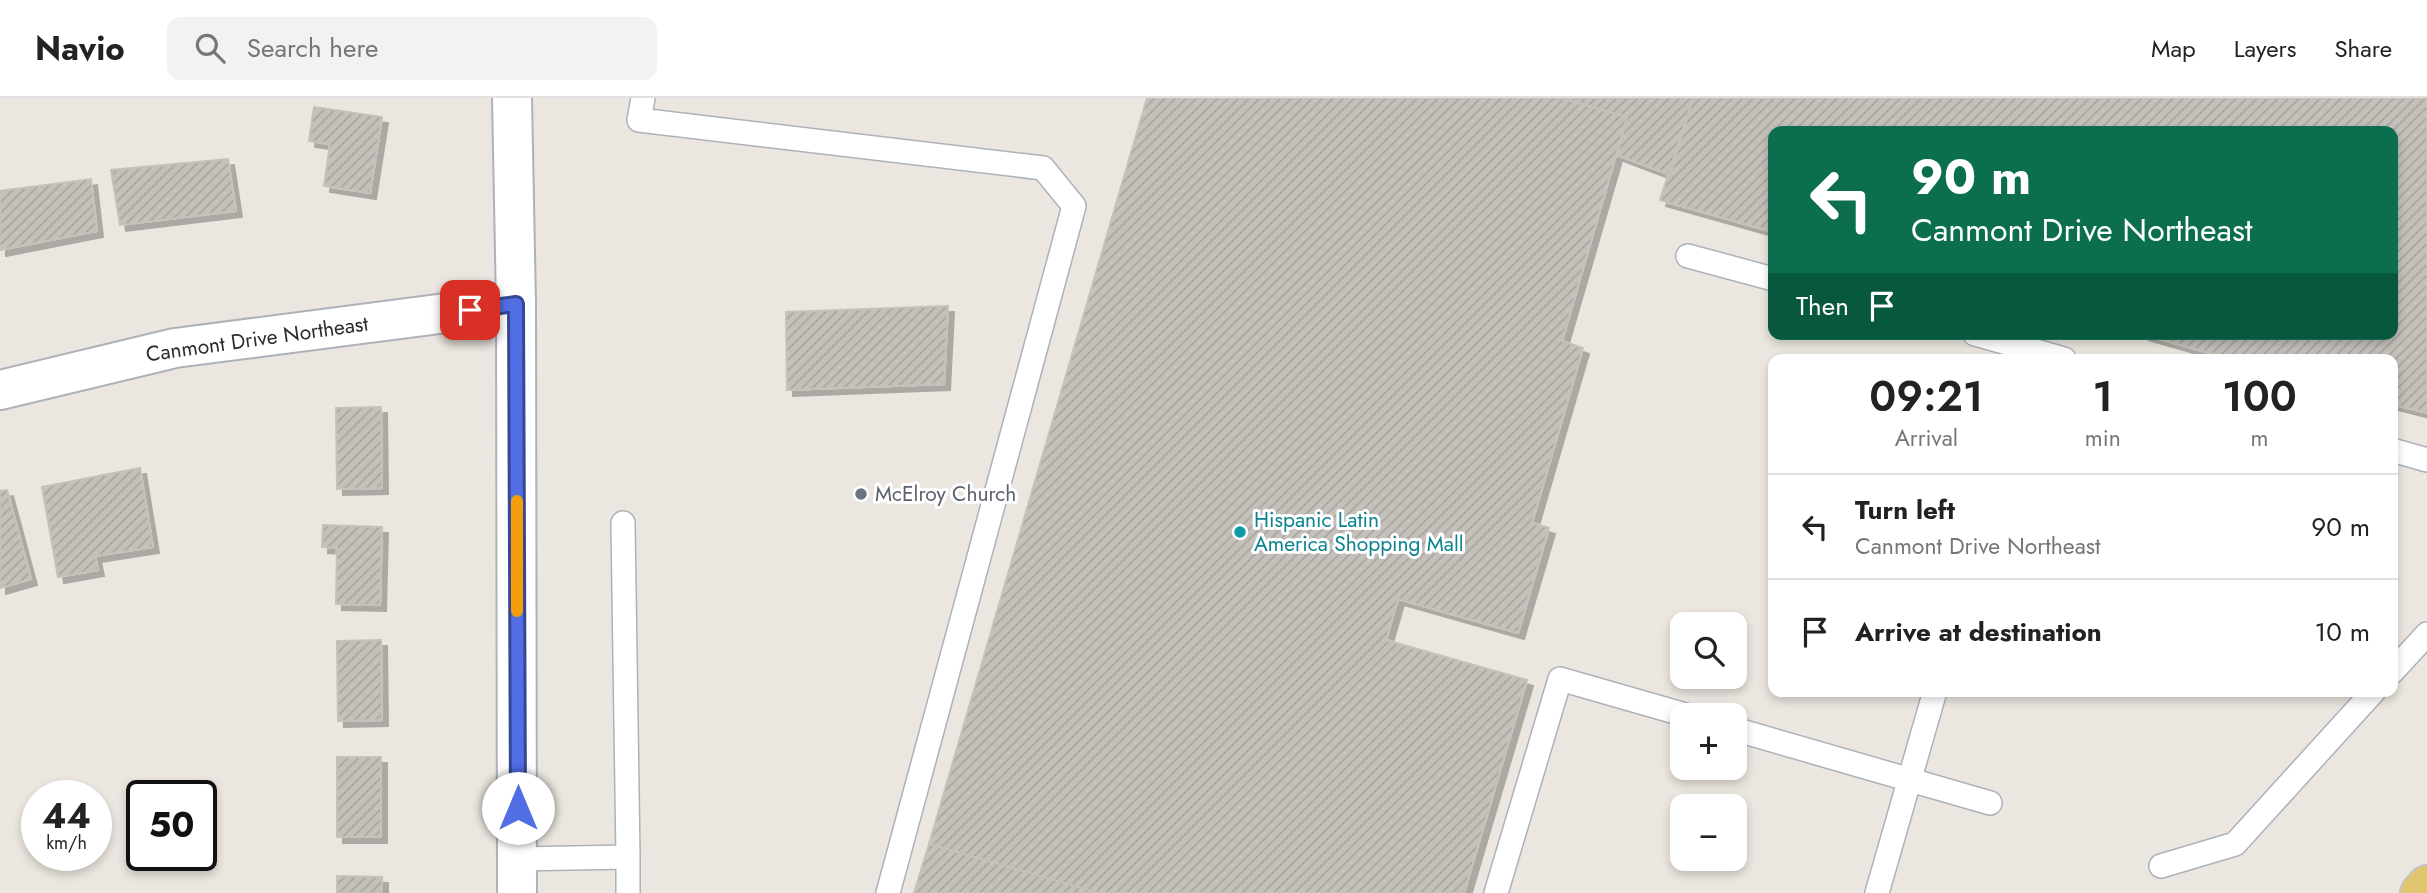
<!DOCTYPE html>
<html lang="en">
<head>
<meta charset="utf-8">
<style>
	:root { --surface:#fff; --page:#f2f2f2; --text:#222; --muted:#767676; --line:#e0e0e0 }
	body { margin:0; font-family:Jost,sans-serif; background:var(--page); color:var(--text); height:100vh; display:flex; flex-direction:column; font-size:26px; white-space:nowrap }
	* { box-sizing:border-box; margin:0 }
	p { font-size:23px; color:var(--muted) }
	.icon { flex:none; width:38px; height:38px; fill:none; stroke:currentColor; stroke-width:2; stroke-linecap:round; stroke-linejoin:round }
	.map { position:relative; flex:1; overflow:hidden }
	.sheet { position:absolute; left:1768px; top:256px; width:630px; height:343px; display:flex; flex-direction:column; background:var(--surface); border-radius:14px; box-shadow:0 4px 10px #0003 }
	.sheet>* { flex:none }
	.hud { position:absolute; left:1768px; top:28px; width:630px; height:214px; border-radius:14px; box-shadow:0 4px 10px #0003; background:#0b6e4f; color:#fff; overflow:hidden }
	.tools { position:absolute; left:1670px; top:514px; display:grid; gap:14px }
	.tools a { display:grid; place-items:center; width:77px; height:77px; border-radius:14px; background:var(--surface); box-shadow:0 4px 10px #0003; font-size:35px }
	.speed { position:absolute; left:21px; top:682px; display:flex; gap:14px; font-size:35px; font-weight:700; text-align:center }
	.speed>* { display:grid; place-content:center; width:91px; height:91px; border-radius:50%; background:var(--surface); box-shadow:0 4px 10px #0003; line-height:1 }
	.speed small { font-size:18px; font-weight:400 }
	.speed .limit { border:4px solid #111; border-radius:10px; background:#fff; color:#111 }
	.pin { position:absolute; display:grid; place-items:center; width:60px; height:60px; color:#fff; margin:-30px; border-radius:14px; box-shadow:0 4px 10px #0006 }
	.me { position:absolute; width:77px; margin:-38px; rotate:0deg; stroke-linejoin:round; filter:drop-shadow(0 0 5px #0008) }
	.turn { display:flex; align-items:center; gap:24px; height:147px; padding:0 28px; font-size:32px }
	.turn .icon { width:91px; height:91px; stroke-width:2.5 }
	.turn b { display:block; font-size:49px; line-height:60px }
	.then { display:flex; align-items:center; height:66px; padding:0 28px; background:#0003; gap:14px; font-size:26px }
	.eta { display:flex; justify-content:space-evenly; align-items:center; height:119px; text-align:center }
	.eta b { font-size:42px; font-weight:600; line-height:49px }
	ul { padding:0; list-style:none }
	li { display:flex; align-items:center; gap:21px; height:105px; padding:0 28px; border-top:2px solid var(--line) }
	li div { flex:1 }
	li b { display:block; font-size:26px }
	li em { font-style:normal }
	header { display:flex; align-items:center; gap:42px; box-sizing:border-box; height:98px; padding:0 35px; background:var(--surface); border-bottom:2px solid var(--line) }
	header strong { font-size:33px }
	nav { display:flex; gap:38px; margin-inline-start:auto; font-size:24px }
	.search { width:490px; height:63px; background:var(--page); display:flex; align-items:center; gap:18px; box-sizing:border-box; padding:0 24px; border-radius:14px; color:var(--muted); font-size:26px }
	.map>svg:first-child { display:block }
</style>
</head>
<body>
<header>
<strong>Navio</strong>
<div class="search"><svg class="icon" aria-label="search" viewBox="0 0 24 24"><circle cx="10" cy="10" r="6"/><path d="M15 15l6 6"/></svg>Search here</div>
<nav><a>Map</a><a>Layers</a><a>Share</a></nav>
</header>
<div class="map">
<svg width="2427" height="795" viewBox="0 0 2427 795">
	<defs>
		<pattern id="building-hatch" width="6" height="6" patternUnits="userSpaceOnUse" patternTransform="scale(1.75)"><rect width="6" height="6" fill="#c4c0ba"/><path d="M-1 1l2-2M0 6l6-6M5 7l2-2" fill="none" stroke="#a9a5a0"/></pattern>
		<filter id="shadow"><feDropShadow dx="6" dy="6" stdDeviation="0" flood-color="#0004"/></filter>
	</defs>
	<rect width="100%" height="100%" fill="#ebe6df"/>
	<path fill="url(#building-hatch)" stroke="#c6c1b9" stroke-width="2" filter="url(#shadow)" d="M1147,0H1561L1627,19L1562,243L1583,250L1532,425L1549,430L1518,535L1398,501L1386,542L1527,582L1464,795H1099L929,746Z
		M1561,0H1693L1670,77L1617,57L1627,19Z
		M1693,0H2427V315L2392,306V261H2230L2142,236H2392V33H1773V134L1660,102Z
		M314,9L382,19L370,95L324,88L330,46L309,43Z
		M228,61L236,113L120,127L111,72Z
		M91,81L97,133L0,152V93Z
		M948,208L944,286L787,292L786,214Z
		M381,309L382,390L337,391L336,310Z
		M140,370L153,449L95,458L98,472L58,479L42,389Z
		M7,392L31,481L0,490V393Z
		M323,427L382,429L380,507L336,506L337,450L322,449Z
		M381,542L382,622L338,623L337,543Z
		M337,659H381V739H337Z
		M929,746L1099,795H914Z
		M337,778L382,779V795H337Z"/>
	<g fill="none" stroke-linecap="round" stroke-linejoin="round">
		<defs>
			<path id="lane" d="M643,0L639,22L1043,70L1074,108L888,795
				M1688,158L1773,181
				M1975,236L2064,261
				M2392,352L2427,362
				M623,425L628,759
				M2392,574L2427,536
				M1734,631L1990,705
				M517,761L628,759V795
				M2161,768L2235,746L2374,593
				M1496,795L1560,581L1689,618
				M1877,795L1935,593"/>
			<path id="street" d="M0,292L175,250L516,206"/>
			<path id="secondary" d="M512,0L516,206L517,795"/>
			<path id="primary" d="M2420,795L2427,787"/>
		</defs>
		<use href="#lane" stroke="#afb1ba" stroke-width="26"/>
		<use href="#street" stroke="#afb1ba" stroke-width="42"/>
		<use href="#secondary" stroke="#afb1ba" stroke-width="42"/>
		<use href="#primary" stroke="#c4c4c4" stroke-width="42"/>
		<use href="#lane" stroke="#fff" stroke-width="23"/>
		<use href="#street" stroke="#fff" stroke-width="38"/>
		<use href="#secondary" stroke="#fff" stroke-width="38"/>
		<use href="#primary" stroke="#e0c56f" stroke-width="38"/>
	</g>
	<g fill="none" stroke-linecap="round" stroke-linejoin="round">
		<defs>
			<path id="route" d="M470,212L516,206L518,710"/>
		</defs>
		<use href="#route" stroke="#354894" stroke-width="18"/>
		<use href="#route" stroke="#526ee4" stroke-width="12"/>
		<path stroke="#f59e0b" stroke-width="12" d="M517,403V513"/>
	</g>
	<circle fill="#6b7280" stroke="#fff" stroke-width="2.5" cx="861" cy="396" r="7"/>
	<circle fill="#0f9aa8" stroke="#fff" stroke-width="2.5" cx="1240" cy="434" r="7"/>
	<g text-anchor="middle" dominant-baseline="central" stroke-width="6" stroke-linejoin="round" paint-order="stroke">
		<g font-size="21" fill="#2b2b2b" stroke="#fff">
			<text transform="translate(257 241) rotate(-8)">Canmont Drive Northeast</text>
		</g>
		<g font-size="21" fill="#5b616d" stroke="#fff" text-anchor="start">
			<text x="875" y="396">McElroy Church</text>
		</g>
		<g font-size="21" fill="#0d838f" stroke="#fff" text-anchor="start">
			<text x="1254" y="422">Hispanic Latin<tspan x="1254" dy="24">America Shopping Mall</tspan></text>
		</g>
	</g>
</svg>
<div class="tools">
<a><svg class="icon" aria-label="search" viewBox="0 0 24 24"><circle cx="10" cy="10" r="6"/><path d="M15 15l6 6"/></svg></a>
<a>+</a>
<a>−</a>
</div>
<div class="speed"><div>44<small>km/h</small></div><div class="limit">50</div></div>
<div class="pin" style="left:470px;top:212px;background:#d93025"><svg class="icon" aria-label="arrive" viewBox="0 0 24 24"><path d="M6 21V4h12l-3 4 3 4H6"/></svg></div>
<svg class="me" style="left:518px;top:710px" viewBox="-20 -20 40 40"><circle r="19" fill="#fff"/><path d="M0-13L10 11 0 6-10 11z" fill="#526ee4"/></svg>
<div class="hud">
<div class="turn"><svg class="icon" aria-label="left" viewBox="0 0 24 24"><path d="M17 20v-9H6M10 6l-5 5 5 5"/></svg><div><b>90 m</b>Canmont Drive Northeast</div></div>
<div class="then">Then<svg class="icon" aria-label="arrive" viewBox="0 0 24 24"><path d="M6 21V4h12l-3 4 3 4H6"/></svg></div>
</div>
<section class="sheet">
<div class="eta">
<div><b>09:21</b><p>Arrival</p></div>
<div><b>1</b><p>min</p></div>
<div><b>100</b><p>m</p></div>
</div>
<ul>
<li><svg class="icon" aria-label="left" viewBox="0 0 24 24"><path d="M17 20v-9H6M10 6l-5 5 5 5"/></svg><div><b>Turn left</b><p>Canmont Drive Northeast</p></div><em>90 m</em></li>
<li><svg class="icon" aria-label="arrive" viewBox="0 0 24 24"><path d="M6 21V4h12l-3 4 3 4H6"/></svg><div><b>Arrive at destination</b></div><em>10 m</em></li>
</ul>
</section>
</div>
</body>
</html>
